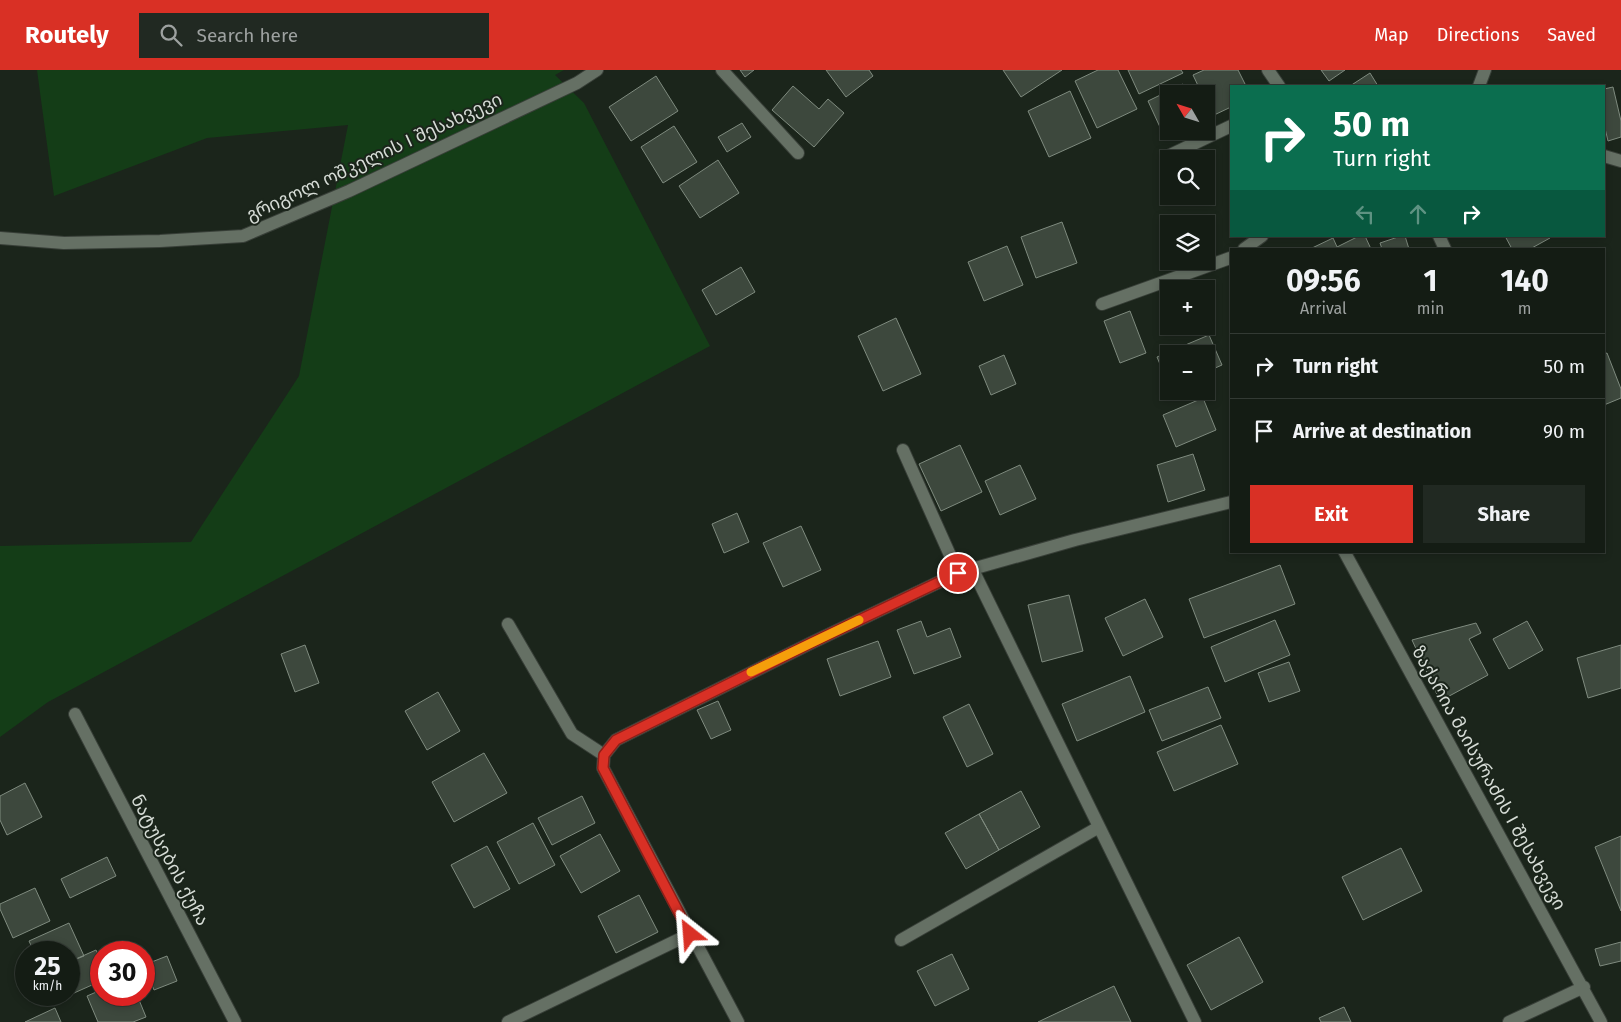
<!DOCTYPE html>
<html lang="en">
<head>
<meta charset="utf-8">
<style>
	:root { --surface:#141c14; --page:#212922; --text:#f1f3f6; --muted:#9da1a0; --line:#333a34; --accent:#d93025 }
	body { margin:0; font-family:"Fira Sans","Noto Sans Georgian",sans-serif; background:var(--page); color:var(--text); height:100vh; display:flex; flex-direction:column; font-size:19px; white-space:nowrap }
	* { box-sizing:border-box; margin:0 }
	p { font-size:16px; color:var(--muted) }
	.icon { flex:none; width:28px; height:28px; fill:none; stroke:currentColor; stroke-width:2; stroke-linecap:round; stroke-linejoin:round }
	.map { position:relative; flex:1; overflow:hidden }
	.drawer { position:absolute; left:1230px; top:178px; width:375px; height:305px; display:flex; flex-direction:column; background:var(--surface); border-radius:0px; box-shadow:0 2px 8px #0003,0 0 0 1px var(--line) }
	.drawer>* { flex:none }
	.banner { position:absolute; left:1230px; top:15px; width:375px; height:152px; border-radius:0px; box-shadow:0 2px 8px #0003,0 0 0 1px var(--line); background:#0b6e4f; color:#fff; overflow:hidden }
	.needle { width:32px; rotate:309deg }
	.controls { position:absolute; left:1160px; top:15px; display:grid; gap:10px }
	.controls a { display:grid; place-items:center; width:55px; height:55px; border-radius:0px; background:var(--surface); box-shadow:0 2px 8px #0003,0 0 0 1px var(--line); font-size:25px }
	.speed { position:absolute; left:15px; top:871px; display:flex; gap:10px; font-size:25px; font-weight:700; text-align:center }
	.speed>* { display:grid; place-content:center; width:65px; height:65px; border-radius:50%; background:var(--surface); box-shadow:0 2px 8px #0003,0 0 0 1px var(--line); line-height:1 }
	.speed small { font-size:12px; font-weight:400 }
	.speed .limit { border:8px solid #d22; background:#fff; color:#111 }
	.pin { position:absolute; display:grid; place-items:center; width:42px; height:42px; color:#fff; margin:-21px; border:2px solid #fff; border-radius:50%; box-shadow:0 1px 5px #0007 }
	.me { position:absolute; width:55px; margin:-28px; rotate:332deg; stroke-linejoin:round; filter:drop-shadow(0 0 4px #0008) }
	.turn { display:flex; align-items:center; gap:18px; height:105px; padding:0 20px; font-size:22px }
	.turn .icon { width:65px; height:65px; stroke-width:2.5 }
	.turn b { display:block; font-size:35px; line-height:42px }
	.lanes { display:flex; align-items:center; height:48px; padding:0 20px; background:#0003; justify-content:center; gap:25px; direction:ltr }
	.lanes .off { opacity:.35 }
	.eta { display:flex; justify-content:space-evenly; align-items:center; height:85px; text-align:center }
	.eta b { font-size:30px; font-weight:700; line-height:35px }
	.cta { display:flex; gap:10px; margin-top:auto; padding:10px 20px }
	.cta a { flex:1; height:58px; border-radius:0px; background:var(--accent); color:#fff; font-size:20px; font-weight:700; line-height:58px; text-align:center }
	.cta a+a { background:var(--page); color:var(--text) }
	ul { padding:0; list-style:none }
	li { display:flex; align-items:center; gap:15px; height:65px; padding:0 20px; border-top:1px solid var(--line) }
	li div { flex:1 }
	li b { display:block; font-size:19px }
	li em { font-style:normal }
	header { display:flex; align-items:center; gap:30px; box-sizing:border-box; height:70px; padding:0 25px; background:var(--accent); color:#fff }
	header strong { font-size:24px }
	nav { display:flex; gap:28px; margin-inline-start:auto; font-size:18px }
	.search { width:350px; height:45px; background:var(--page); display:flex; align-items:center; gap:12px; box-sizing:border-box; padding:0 18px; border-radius:0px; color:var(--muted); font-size:19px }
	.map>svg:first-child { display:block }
</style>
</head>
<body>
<header>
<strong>Routely</strong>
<div class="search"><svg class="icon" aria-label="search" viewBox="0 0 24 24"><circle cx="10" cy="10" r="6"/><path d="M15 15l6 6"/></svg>Search here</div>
<nav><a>Map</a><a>Directions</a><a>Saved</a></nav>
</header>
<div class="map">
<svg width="1621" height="952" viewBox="0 0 1621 952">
	<rect width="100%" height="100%" fill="#1b251b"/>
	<path fill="#143d17" d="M37,0H564L555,5L584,33L710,276L48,632L0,667V476L191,472L299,306L348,55L207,68L54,126Z"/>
	<path fill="#3d483d" stroke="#7f8b7f" d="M740,0H754L745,7Z
		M826,0H869L873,6L846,27Z
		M1003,0H1062L1021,27Z
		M1098,0H1118L1137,39L1097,58L1075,11Z
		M1128,0H1181L1183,3L1139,24Z
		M1204,0H1238L1246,16H1231V37L1212,46L1206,33V24H1202L1193,5Z
		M1321,0H1345L1329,11Z
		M1370,3L1378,16H1350Z
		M656,6L678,41L631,71L609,37Z
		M1183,14L1188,24H1169V61H1179L1165,68L1148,31Z
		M793,16L819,39L828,29L844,43L814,77L772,40Z
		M1613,17L1621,51V67L1608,71L1604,54V19Z
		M1070,21L1091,68L1049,87L1028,41Z
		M742,53L751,67L727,82L718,67Z
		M674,56L697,92L663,113L641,77Z
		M718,90L739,123L700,148L679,116Z
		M1062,152L1077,193L1036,208L1021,167Z
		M1359,166H1365L1371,179H1338L1337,177Z
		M1401,166H1405L1409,179H1382L1380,173Z
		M1505,166H1549L1550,168L1530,179H1512Z
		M1333,168L1338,179H1310Z
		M1007,176L1023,215L984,231L968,192Z
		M741,197L755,222L716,245L702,220Z
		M1130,241L1146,283L1120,293L1104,251Z
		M896,248L921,304L883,321L858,266Z
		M1209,265L1222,295L1206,302V284H1169V316L1157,287Z
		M1607,283L1621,319V328L1604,335V284Z
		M1004,285L1016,314L991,325L979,296Z
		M1203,328L1216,360L1176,377L1163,345Z
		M960,375L982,422L941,441L919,394Z
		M1193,384L1205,420L1168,432L1157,395Z
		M1020,395L1036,429L1000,445L985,411Z
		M737,443L749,472L724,483L712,454Z
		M801,456L821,500L783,517L763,473Z
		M1280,495L1295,534L1204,568L1189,529Z
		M1069,525L1083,581L1042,592L1028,535Z
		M1145,529L1163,567L1123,586L1105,548Z
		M1275,550L1290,585L1225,612L1211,577Z
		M921,551L927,567L950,558L961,587L914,604L897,560Z
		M1527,551L1543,580L1509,599L1493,569Z
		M1476,553L1481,563L1469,569L1488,605L1440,631L1412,570Z
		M878,571L891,607L840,626L827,589Z
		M305,575L319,613L295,622L281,584Z
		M1621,575V618L1588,628L1577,588Z
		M1289,592L1300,621L1269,632L1258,603Z
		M1130,606L1145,642L1077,671L1062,634Z
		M1208,617L1221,648L1162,671L1149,640Z
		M438,622L460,661L427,680L405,641Z
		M718,631L731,660L711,669L697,640Z
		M969,634L993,684L967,697L943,647Z
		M1221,655L1238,694L1174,721L1157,682Z
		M484,683L507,723L454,752L432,712Z
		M25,713L42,747L7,765L0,750V726Z
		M1021,721L1040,757L999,780L979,744Z
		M582,726L595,753L552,775L538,748Z
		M979,744L999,780L966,799L945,763Z
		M533,753L555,795L519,814L497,772Z
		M600,764L620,801L581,823L560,786Z
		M1621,766V841L1595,777Z
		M487,776L510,819L474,838L451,795Z
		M1401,778L1422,821L1363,850L1342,807Z
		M107,787L116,806L70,828L61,809Z
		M35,818L50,851L13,868L0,839V834Z
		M639,825L658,862L616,883L598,846Z
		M69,853L84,886L69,892V882H34L29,871Z
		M1239,867L1263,912L1211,940L1187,895Z
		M1621,872V891L1600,896L1595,879Z
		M96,880L101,891V911L56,931L53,925H69V892Z
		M952,884L969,919L935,936L917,901Z
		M167,886L177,911L154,920L144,895Z
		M1114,916L1131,952H1038Z
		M101,920V925H137L146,947L133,952H98L87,926Z
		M1344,937L1351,952H1321L1319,948Z
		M55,938L61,952H25Z"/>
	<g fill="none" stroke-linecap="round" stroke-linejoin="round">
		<defs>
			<path id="minor" d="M722,0L798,83
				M1268,0L1279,16
				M1479,16L1485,0
				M1604,86L1621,91
				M1166,87L1231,56
				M1439,166L1445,179
				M0,168L64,173L160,171L243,166L349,121L577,13L597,0
				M1244,179L1262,166
				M1102,234L1230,188
				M903,380L958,503
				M1344,481L1601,952
				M972,498L1195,952
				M508,554L572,664L604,685
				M75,644L235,952
				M901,870L1099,757
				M508,952L690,864
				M738,952L603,698L604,685L616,670L811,573L958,503L1075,470L1231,432
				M1509,952L1584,917"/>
		</defs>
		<use href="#minor" stroke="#383f38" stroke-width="14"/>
		<use href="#minor" stroke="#657064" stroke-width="12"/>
	</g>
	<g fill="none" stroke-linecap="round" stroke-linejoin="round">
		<defs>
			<path id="route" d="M690,864L603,698L604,685L616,670L811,573L958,503"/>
		</defs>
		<use href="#route" stroke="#8d1f18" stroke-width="12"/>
		<use href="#route" stroke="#d93025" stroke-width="9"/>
		<path stroke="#f59e0b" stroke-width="9" d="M751,602L859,550"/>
	</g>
	<g text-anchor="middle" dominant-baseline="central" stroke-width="4" stroke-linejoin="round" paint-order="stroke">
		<g font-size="18" fill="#d6dcd6" stroke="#1b251b">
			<text transform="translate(374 87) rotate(-25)">გრიგოლ ოშკელის I შესახვევი</text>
			<text transform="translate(1489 708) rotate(61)">ზაქარია მაისურაძის I შესახვევი</text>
			<text transform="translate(170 790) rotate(62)">ნატუსების ქუჩა</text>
		</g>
	</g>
</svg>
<div class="controls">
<a><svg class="needle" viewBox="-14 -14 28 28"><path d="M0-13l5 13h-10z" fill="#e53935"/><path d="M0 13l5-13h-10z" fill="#9da1a0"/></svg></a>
<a><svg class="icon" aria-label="search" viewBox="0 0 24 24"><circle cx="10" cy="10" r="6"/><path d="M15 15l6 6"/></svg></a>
<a><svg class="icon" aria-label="layers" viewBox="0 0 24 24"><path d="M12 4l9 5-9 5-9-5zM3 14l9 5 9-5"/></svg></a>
<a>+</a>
<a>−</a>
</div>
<div class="speed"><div>25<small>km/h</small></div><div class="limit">30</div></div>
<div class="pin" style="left:958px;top:503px;background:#d93025"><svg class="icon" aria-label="arrive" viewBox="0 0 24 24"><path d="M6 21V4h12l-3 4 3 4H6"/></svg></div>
<svg class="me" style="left:690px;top:864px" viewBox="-20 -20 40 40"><path d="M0-17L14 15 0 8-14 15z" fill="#d93025" stroke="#fff" stroke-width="4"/></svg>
<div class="banner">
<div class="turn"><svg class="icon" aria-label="right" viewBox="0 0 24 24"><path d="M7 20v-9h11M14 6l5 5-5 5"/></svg><div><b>50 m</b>Turn right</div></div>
<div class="lanes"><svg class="icon off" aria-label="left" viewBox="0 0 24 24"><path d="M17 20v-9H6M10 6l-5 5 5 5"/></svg><svg class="icon off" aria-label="ahead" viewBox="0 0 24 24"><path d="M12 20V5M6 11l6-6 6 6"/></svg><svg class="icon" aria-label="right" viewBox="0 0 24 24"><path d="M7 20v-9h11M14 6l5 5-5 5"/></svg></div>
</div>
<section class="drawer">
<div class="eta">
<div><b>09:56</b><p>Arrival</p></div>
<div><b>1</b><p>min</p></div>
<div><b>140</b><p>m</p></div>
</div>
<ul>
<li><svg class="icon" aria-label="right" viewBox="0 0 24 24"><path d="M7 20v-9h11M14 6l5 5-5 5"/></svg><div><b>Turn right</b></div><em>50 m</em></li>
<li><svg class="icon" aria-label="arrive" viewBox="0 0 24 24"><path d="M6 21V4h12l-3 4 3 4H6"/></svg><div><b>Arrive at destination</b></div><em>90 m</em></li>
</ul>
<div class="cta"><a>Exit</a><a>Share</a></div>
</section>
</div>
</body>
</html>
